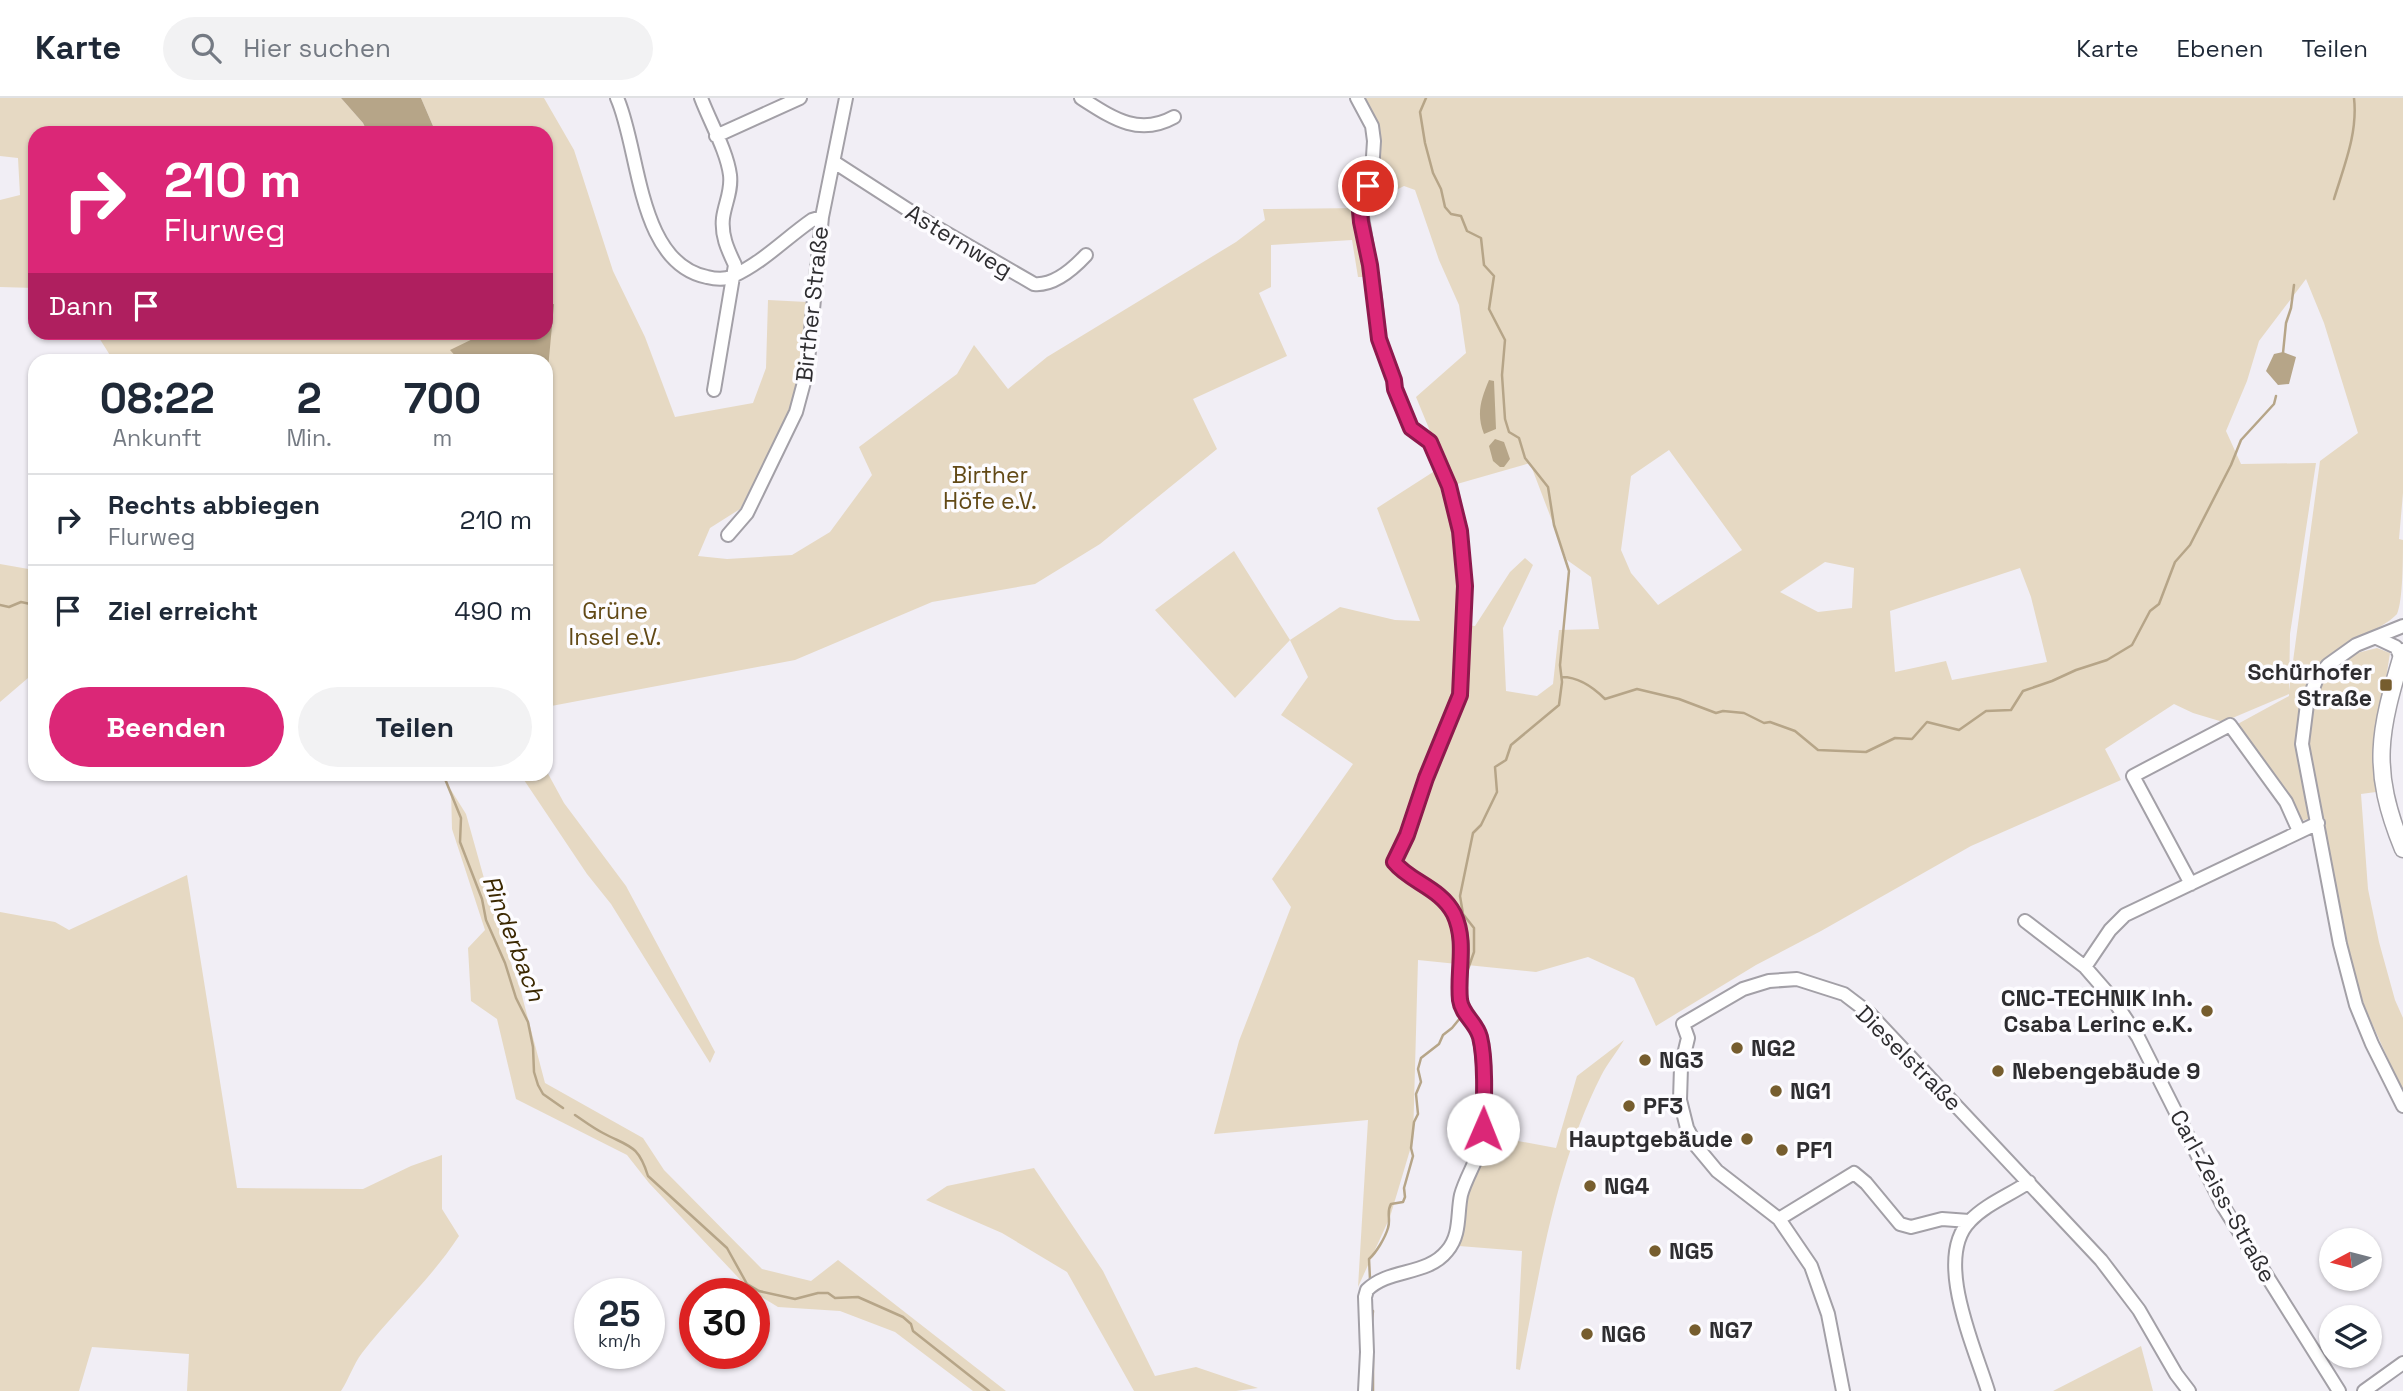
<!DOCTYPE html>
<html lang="de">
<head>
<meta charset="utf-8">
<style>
	:root { --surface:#fff; --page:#f2f2f3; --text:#1f2937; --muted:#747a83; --line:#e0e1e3; --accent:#db2777 }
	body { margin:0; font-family:"Space Grotesk",sans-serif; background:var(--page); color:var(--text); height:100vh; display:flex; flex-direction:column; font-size:26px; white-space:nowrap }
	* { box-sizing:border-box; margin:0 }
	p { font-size:23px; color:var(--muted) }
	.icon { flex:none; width:38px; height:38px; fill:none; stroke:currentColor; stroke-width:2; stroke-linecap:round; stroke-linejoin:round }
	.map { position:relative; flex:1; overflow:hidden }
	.side { position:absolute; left:28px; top:256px; width:525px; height:427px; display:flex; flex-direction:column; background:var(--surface); border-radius:21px; box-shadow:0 2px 5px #0004 }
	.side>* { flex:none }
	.guide { position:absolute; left:28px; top:28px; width:525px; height:214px; border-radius:21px; box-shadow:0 2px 5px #0004; background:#db2777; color:#fff; overflow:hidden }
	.needle { width:46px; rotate:263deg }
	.buttons { position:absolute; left:2319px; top:1130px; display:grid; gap:14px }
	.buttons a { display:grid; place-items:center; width:63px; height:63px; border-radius:50%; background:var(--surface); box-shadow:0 2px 5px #0004; font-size:35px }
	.speed { position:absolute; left:574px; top:1180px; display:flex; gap:14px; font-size:35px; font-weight:700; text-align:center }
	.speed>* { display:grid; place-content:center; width:91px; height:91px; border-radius:50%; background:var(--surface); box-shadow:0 2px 5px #0004; line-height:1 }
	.speed small { font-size:18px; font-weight:400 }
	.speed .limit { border:10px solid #d22; background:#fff; color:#111 }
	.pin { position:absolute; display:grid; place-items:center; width:60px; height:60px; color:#fff; margin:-30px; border:4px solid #fff; border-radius:50%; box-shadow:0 2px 7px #0007 }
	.me { position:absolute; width:77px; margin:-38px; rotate:1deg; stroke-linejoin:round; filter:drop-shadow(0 0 5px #0008) }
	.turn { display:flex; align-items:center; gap:24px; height:147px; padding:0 21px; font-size:32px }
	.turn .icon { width:91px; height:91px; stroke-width:2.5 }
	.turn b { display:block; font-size:49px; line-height:60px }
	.then { display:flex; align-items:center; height:66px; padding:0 21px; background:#0003; gap:14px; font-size:26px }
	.eta { display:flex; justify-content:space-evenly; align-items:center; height:119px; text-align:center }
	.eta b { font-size:42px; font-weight:700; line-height:49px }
	.cta { display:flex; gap:14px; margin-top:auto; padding:14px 21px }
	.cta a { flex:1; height:80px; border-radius:42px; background:var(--accent); color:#fff; font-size:28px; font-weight:700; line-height:80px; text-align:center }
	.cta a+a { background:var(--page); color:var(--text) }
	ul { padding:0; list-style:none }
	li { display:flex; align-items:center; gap:21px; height:91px; padding:0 21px; border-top:2px solid var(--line) }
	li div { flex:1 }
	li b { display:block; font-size:26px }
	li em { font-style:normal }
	header { display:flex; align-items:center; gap:42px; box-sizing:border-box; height:98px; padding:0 35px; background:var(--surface); border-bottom:2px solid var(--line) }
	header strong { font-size:33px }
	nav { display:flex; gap:38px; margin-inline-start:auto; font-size:24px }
	.search { width:490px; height:63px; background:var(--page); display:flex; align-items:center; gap:18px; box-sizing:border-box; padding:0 24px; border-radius:38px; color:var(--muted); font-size:26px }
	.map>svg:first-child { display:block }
</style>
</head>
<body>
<header>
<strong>Karte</strong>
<div class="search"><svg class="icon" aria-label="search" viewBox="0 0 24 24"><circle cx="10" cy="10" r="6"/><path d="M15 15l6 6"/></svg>Hier suchen</div>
<nav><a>Karte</a><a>Ebenen</a><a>Teilen</a></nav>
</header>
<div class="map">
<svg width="2403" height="1293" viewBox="0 0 2403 1293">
	<rect width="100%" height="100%" fill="#f1eef5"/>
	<path fill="#e6d9c3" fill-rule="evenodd" d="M0,0H341L363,25L368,35H35V190L0,189V102L20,97L18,60L0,58Z
		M421,0H544L574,52L613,173L645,239L675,319L753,305L766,270L768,202L807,204L797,293L783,327L740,411L710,430L698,458L727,461L792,457L830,434L872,377L859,349L957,276L974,247L1008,291L1047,259L1236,144L1265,122L1263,111L1361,110L1376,63L1361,0H2403V395L2399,441L2403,442C2403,459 2403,503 2397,516C2388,527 2351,543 2338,553C2282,593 2299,662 2311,720L2298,724L2234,628L2289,598V596L2223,624L2193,615L2174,606L2105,651L2121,682L1971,748L1821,833L1756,867L1656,928L1634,880L1588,859L1536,874L1418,862L1413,1042L1390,1119L1358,1189L1368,1022L1214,1036L1239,943L1291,809L1272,781L1353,666L1281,617L1308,579L1290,542L1235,600L1155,512L1234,453L1290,542L1340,509L1395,522L1420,523L1377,410L1444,367L1416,299L1466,255L1459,207L1439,162L1415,92L1404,88L1361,110L1366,179H1358L1352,142L1271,147V189L1259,195L1287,258L1193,301L1217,351L1100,446L1035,486L932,504L795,562L546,609V262H113L96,235L546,234V35H436ZM2306,181L2324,225L2358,335L2320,363L2289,593L2290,536L2316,365L2241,366L2226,333L2247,283L2259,243ZM1669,352L1742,452L1658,507L1631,475L1621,452L1631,378ZM1530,365L1567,462L1591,479L1599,531L1559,532L1553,586L1537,598L1506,593L1503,530L1533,467L1525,460L1510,474L1475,528L1466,527L1450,388ZM1825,464L1854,470L1852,510L1818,514L1780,494ZM2020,470L2031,499L2047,564L1952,582L1946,563L1895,574L1890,513Z
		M0,466L34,472L35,470V574L0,604Z
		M2377,550L2390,555L2374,658L2376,694L2361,696L2368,791L2379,844L2395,902L2403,920V994L2365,910L2348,855L2308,657V623L2325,576L2349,557Z
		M546,672L564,705L626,788L715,954L710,965L611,806L587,776L520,676H546Z
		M451,692L466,716L494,816L521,894L545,985L643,1040L664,1072L762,1171L811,1183L838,1162L1006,1293H973L895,1234L840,1213L778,1209L750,1192L649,1085L627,1057L516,1001L497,921L471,903L468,850L485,832L452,731Z
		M187,777L237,1090L363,1091L411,1068L442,1057V1111L459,1138C431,1181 393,1215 362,1255C353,1267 349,1281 341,1293H187L189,1256L92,1249L79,1293H0V814L55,824L69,832Z
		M1624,942C1617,954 1607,966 1601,978C1555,1069 1540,1173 1520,1272L1516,1271L1522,1153L1459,1148L1467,1097L1491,1038L1556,1050L1577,978Z
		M1034,1070L1103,1173L1155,1278L1196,1269L1258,1290L1236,1293H1134L1067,1174L1002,1135L926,1102L947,1088Z
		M2141,1248L2153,1293H2053Z"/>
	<path fill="#b6a588" d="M341,0H421L436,35H368L363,25Z
		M554,206L548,271L546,272V262H459L450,252L485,235L546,234V208Z
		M2283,254L2296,259L2289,286L2278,287L2266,273L2274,256Z
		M1489,282L1494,283L1496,331L1484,336C1476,316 1481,301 1489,282Z
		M1495,341L1504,344L1510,361L1504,369H1500L1493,363L1489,348Z"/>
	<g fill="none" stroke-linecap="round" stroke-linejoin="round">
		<path stroke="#b6a588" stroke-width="2.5" d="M1426,0L1420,14L1425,45L1433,75L1441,91L1445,109L1451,116L1461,118L1467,133L1481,140L1484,167L1494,178L1489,211L1505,242L1502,277L1505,321L1509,334L1519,340L1525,360L1548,389L1554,427L1569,473L1560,567L1562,584L1559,607L1511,647L1506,662L1495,669L1497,694L1481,727L1473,735L1460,798L1463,816L1474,830V854L1468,871
			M2334,101C2344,68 2358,35 2354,0
			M2283,255L2286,225L2291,210L2294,187
			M0,507L9,509L21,504L35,507
			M1562,579C1579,579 1593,589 1605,601L1637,591L1679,601L1716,615L1723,613L1744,615L1764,625L1770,624L1795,633L1818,652L1866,654L1895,640L1912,641L1927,624L1959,632L1986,613L2011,612L2023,593L2052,583L2076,572L2107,562L2132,547L2150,513L2159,506L2175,464L2190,447L2231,367L2241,342L2274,306L2276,298
			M443,676L461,720L460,744L482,801L486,822L505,865L516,900L528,924L533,949L534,974L538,987L543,996L563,1010
			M575,1017C584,1023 593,1030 603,1035C629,1049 638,1046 648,1078L727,1150L747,1186L759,1193L795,1201L818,1195H828L835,1200L858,1199L903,1219L911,1226L913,1233L989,1293
			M1370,1181L1369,1161C1376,1155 1385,1140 1388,1130C1391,1121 1386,1114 1391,1106L1403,1104L1405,1099L1404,1090L1413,1058L1411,1050L1414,1024L1418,1016L1416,996L1421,984L1418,971L1421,960L1439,946L1443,937L1452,930L1461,919
			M1372,1224L1373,1213
			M1373,1258V1293"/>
		<defs>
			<path id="street" d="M617,0C640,51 637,165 707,179C715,181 725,182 733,178C762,165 786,140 812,122L822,119
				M701,0C710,24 727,53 730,77C732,93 725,105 723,120C721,138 728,152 735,167L714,292
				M1081,0C1111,19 1138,39 1174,19
				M1357,0L1372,28L1374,43L1372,74L1361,113L1375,199L1379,241L1394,282L1395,291L1411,330L1430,344L1449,388L1460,433L1465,488L1460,597L1426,680L1407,737L1394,764C1411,784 1440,790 1454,815C1467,841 1459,872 1460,899C1461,917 1477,924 1480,941C1485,970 1487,1025 1479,1053C1474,1068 1465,1082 1461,1097C1457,1116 1461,1137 1447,1153C1427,1178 1389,1170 1367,1192L1365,1199L1367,1254L1365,1293
				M716,38L800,0
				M834,64L927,124L1034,186C1054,188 1073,171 1086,157
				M728,437L747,415L796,314L807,273L822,119L846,0
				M2403,528L2356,547L2328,567L2317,580L2307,606L2302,646L2340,846L2356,907L2372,946L2403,1008
				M2377,540L2396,549L2401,560
				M2191,786L2133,678L2230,627L2286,704L2299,733
				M2025,823L2085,869L2112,900L2138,939L2223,1108L2339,1293
				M2085,869L2110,832L2125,817L2318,725
				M1779,1121L1854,1075L1866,1085L1900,1126L1911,1129L1942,1121L1969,1123
				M1843,1293L1828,1216L1811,1168L1779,1121L1717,1073L1697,1049L1687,1030L1680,1002L1681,969L1688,940L1683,926L1743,891L1769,883L1797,881L1844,896L1869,915L2101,1162L2139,1212L2176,1276L2189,1293
				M1988,1293C1975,1250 1933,1160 1970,1123C1986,1106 2010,1097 2029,1084
				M2364,1293L2403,1265"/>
			<path id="secondary" d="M2403,554C2379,634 2370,670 2403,751"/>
		</defs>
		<use href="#street" stroke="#a3a0a7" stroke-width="16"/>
		<use href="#secondary" stroke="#a3a0a7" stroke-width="19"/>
		<use href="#street" stroke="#fff" stroke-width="12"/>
		<use href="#secondary" stroke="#fff" stroke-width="16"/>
	</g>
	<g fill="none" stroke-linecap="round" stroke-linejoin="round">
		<defs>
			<path id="route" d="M1368,88L1360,113L1361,124L1370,167L1379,241L1394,282L1395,291L1411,330L1430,344L1449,388L1460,433L1465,488L1460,597L1426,680L1407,737L1394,764C1410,784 1441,790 1454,816C1467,844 1457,873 1460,902C1462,917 1476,924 1480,939C1486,963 1484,1005 1483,1031"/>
		</defs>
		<use href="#route" stroke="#8e194d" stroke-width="18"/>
		<use href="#route" stroke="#db2777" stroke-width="12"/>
	</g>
	<g fill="#765d2e" stroke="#fdfcff" stroke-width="2.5">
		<rect x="2379" y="580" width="14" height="14" rx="3.5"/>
		<circle cx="2207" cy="913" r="7"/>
		<circle cx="1737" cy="950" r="7"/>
		<circle cx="1645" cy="962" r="7"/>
		<circle cx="1998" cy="973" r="7"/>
		<circle cx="1776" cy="993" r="7"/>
		<circle cx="1629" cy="1008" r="7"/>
		<circle cx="1747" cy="1041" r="7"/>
		<circle cx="1782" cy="1052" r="7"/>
		<circle cx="1590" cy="1088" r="7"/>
		<circle cx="1655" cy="1153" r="7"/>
		<circle cx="1695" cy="1232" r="7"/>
		<circle cx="1587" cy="1236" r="7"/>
	</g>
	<g text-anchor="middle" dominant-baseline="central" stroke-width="7" stroke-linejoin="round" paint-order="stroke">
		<g font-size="23" fill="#2e2d30" stroke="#fdfcff">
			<text transform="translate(959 143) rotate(31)">Asternweg</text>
			<text transform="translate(812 206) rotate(-84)">Birther Straße</text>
			<text transform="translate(1909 960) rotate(45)">Dieselstraße</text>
			<text transform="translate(2223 1098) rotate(61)">Carl-Zeiss-Straße</text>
		</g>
		<g font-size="23" fill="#624916" stroke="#fdfcff">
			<text x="990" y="377">Birther<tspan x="990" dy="26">Höfe e.V.</tspan></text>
			<text x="615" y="513">Grüne<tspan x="615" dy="26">Insel e.V.</tspan></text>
		</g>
		<g font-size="23" font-weight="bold" fill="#2e2d30" stroke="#fdfcff" text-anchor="start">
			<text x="2372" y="574" text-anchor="end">Schürhofer<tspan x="2372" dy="26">Straße</tspan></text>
			<text x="2193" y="900" text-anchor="end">CNC-TECHNIK Inh.<tspan x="2193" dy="26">Csaba Lerinc e.K.</tspan></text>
			<text x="1751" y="950">NG2</text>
			<text x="1659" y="962">NG3</text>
			<text x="2012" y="973">Nebengebäude 9</text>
			<text x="1790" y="993">NG1</text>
			<text x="1643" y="1008">PF3</text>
			<text x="1733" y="1041" text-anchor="end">Hauptgebäude</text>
			<text x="1796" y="1052">PF1</text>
			<text x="1604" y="1088">NG4</text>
			<text x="1669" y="1153">NG5</text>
			<text x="1709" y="1232">NG7</text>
			<text x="1601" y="1236">NG6</text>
		</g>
		<g font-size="24" font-style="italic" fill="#3b2801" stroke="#fdfcff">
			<text transform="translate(514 840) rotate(69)">Rinderbach</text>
		</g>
	</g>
</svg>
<div class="buttons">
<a><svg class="needle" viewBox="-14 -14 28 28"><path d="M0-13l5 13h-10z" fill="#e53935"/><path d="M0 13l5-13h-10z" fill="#747a83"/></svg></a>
<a><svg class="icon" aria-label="layers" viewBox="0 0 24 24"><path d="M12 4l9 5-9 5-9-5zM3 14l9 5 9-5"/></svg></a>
</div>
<div class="speed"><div>25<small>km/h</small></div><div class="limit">30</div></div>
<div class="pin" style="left:1368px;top:88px;background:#d93025"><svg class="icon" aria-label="arrive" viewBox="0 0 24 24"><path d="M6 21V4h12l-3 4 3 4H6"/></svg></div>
<svg class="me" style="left:1483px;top:1031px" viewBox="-20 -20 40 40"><circle r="19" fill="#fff"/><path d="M0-13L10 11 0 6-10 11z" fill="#db2777"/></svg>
<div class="guide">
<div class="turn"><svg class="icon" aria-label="right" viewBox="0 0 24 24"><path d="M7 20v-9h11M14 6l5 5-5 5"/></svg><div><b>210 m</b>Flurweg</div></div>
<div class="then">Dann<svg class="icon" aria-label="arrive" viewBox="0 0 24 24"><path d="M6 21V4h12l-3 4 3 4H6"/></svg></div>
</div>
<section class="side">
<div class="eta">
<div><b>08:22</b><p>Ankunft</p></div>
<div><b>2</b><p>Min.</p></div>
<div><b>700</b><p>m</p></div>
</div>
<ul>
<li><svg class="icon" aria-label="right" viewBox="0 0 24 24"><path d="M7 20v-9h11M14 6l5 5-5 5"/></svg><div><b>Rechts abbiegen</b><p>Flurweg</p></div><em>210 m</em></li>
<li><svg class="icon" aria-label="arrive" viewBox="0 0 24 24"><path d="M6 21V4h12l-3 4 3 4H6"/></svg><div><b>Ziel erreicht</b></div><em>490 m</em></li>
</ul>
<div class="cta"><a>Beenden</a><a>Teilen</a></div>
</section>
</div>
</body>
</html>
